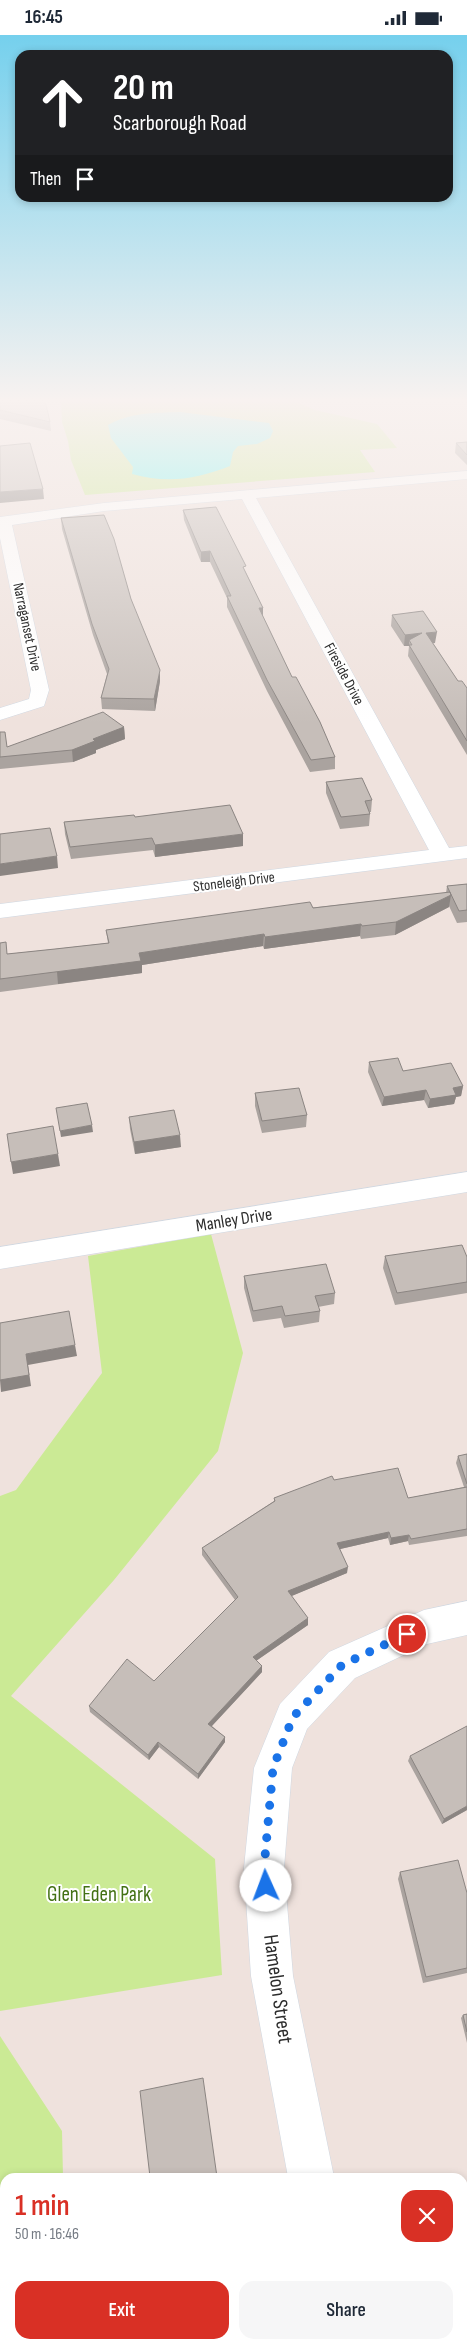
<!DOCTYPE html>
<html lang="en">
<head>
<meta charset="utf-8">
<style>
	:root { --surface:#fff; --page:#f6f6f7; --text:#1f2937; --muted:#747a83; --accent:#d93025 }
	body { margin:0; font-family:"Sofia Sans Condensed",sans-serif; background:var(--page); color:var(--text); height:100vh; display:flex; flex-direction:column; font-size:19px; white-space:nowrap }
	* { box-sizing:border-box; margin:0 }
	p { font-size:16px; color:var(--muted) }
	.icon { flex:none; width:28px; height:28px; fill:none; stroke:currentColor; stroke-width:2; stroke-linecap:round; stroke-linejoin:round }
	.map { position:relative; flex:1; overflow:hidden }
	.drawer { position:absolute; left:0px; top:2138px; width:468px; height:176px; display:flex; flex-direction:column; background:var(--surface); border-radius:15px 15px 0 0; box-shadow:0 2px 8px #0003 }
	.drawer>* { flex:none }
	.banner { position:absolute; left:15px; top:15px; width:438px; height:152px; border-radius:15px; box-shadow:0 2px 8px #0003; background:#202124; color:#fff; overflow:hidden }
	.pin { position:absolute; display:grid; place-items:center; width:42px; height:42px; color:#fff; margin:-21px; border:2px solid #fff; border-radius:50%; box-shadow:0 1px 5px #0007 }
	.me { position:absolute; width:55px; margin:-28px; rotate:358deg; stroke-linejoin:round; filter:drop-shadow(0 0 4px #0008) }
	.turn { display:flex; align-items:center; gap:18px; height:105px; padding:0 15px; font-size:22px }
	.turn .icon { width:65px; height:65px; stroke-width:2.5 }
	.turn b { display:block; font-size:35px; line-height:42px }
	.then { display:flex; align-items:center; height:48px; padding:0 15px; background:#0003; gap:10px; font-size:19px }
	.round { display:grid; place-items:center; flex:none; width:52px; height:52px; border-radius:15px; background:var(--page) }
	.head { display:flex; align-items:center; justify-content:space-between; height:85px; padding:0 15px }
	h1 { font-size:30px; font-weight:600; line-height:38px; color:var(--accent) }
	.action { display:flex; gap:10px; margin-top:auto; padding:10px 15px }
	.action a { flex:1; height:58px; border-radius:15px; background:var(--accent); color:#fff; font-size:20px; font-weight:600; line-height:58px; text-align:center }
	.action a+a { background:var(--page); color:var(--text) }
	.status { display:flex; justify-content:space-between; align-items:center; height:35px; padding:0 25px; background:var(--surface); direction:ltr }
	.status svg { height:14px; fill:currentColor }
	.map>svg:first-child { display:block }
</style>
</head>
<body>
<div class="status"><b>16:45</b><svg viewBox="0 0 49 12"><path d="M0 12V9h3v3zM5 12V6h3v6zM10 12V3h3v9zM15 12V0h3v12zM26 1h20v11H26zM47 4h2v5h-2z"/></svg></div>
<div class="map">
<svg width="467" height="2313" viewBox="0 0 467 2313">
	<rect width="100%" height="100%" fill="#efe2dd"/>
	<path fill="#cbea95" d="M61,365H292L315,375L377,389L397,413L360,415L375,437L85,460L71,425L68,406L62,387Z
		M211,1199L243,1318L218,1416L114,1545L11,1661L215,1824L222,1940L0,1976V1461L16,1455L102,1338L88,1221Z
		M0,2001L62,2096L63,2142H5V2309H60L58,2313H0Z"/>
	<path fill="#68f9f5" d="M180,377L269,388L273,396L270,403L257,409L238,411L233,417L230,431C197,444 167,449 132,439L133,432L111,403L108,390C131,377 154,378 180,377Z"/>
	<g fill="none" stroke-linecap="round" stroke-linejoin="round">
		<defs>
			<path id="minor" d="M467,436V444L256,463L449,813L467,811V823L0,883V869L429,815L242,464L104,476L12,490L49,655L44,671L0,685V673L29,664L31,655L0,503V482L104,468Z
				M467,1137V1157L0,1234V1212Z
				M467,1566V1600L427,1609L355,1643L307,1694L292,1733L284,1833L293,1941L334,2142H288L251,1941L244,1833L254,1733L280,1669L329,1617L424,1575Z
				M319,2309H368L370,2313H320Z"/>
		</defs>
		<use href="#minor" stroke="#cfd8e2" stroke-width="1"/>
		<use href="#minor" fill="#fff" fill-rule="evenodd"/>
	</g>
	<path fill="#aaa39f" d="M0,365L50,387L51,396L0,384Z
		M467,407V430L455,418L456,408Z
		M183,475L246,538L263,573V582L292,642L335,722V734L310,737L267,656L227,572V563L210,527H201L184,485Z
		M61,483L131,564L160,646L155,676L102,674L101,663L107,639L93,600L62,494Z
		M392,580L435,608H433L458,646L467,653V720L408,621L409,611H404L391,591Z
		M124,692L125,704L96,715V718L73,727L0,734V697L7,712Z
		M326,747L372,765L371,777H370V779L369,791L340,794L326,758Z
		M135,782L243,811L155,822L153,815L71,824L65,799L64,787Z
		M467,849V887L457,888L449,871V872L395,900L361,904L360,901L264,914L263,911L142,930V938L0,957V908L7,919L55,914L108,908L106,895L446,858L447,851Z
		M369,1027L463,1051L461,1061L456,1062L454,1069L428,1073L424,1065L382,1071L368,1037Z
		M255,1058L307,1080L306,1092L262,1098L255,1071Z
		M129,1082L181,1112L135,1119L130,1094Z
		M385,1221L467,1222V1258L395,1270L383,1233Z
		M244,1241L335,1258L334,1269L318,1272L320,1276L319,1287L284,1293L281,1283L253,1287L244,1253Z
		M467,1419V1501L409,1510L408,1506L390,1510L388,1503L340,1514L347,1538L291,1561L308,1590L256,1626L262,1631V1637L212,1691L225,1702V1707L198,1744L159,1712L149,1725L90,1677L89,1671L154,1646L235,1565L202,1520V1513L274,1466V1463L334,1445L408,1463L464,1452L456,1428L458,1421Z
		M410,1721L467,1775L442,1789L408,1726Z
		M400,1837L467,1858V1938L423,1948L398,1844Z
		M467,1979V2008L461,1983L463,1980Z"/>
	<path fill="#8b8582" d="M43,454L44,464L0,468V457Z
		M210,516V527H201V517Z
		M259,573H263V584Z
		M437,597L435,608L425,609L426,598Z
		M422,598L409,605V611H404L405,600Z
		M160,635V646L155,676L154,664Z
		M124,692L125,704L96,715V718L73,727L72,715L93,704Z
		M243,799V811L155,822V810Z
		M57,821L58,833L0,841V829Z
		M451,860L449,872L395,900L396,887Z
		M361,889L360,901L264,914L265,902Z
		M264,899L263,911L142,930V938L58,949L57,937L139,918Z
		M463,1051L461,1061L456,1062L454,1069L428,1073L430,1064L453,1053Z
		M426,1055L424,1065L382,1071L384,1062Z
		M92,1090L93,1097L61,1102L60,1096Z
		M180,1100L181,1112L135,1119L134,1107Z
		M58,1119L60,1131L13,1139L11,1127Z
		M75,1310L77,1321L28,1330L31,1351L1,1357L0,1345L26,1319Z
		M389,1497L388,1503L336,1515L337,1508Z
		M409,1500L408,1506L390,1510L391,1503Z
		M348,1532L347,1538L287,1563L288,1556Z
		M308,1583V1590L253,1628V1622Z
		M262,1631V1637L209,1694L208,1689Z
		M225,1702V1707L198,1744V1739Z
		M158,1707L159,1712L149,1725L148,1720Z
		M467,1771V1775L442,1789L444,1784Z"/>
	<path fill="#c6beb9" stroke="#8b8582" d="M0,365H45L50,387L0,375Z
		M467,407V420L456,408Z
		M30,408L43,454L0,457V411Z
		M216,472L246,531L243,532L263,573H259L292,642H296L320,687L335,722L311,725L267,645L227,561H231L210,516L201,517L183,475Z
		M104,480L114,504L131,564L160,635L154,664L101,663L109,634L92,589L61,483Z
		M423,576L437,597L426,598L458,646H462L467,653V706L409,610H412L409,605L422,598L405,600L392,580Z
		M103,677L124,692L93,704L95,706L72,715L0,722V697H5L7,712Z
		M362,743L372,765L365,766L370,779L341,782L326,747Z
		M230,770L243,799L155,810L152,803L70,812L64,787L134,780L135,782Z
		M50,793L57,821L0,829V799Z
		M467,849V875L459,876L447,851Z
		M450,857L451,860L396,887L362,891L361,889L265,902L264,899L139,918L141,926L0,944V908L6,907L7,919L55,914L109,908L106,895L310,867L313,873Z
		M398,1023L403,1036L451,1028L463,1051L453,1053L456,1060L430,1064L426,1055L384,1062L369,1027Z
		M299,1053L307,1080L262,1086L255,1058Z
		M87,1068L92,1090L60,1096L56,1073Z
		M174,1075L180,1100L134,1107L129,1082Z
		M53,1091L58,1119L11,1127L7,1099Z
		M462,1210L467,1222V1247L397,1258L385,1221Z
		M326,1229L335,1258L315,1261L320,1276L285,1281L282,1271L253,1276L244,1241Z
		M69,1276L75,1310L26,1319L29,1340L0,1345V1288Z
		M467,1419V1449L458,1421Z
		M398,1433L408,1463L467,1452V1494L411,1504L409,1500L391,1503L389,1497L337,1508L348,1532L288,1556L308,1583L253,1622L262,1631L208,1689L225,1702L198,1739L158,1707L148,1720L89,1671L127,1624L154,1646L238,1562L202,1513L275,1466L274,1463L332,1441L334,1445Z
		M467,1691V1771L444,1784L410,1721Z
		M458,1825L467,1858V1933L426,1942L400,1837Z
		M467,1979V1997L463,1980Z
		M203,2043L217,2142H150L140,2056Z
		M189,2309H243L244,2313H172Z"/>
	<linearGradient id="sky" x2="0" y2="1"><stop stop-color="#75d0ed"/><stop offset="0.53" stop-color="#f8f2f0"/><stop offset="1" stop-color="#f8f2f0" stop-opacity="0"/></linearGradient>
	<rect width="467" height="689" fill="url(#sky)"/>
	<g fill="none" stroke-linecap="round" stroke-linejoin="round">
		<path stroke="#1a73e8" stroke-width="9" stroke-dasharray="0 16.2" d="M266,1851L264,1833L273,1733L293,1682L342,1630L407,1599"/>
	</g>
	<g text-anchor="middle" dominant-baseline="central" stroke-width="4" stroke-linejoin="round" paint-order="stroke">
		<g font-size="15" fill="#2c2c2c" stroke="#fff">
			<text transform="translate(27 592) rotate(78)">Narraganset Drive</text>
			<text transform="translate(344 639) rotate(62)">Fireside Drive</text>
			<text transform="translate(234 847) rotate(-7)">Stoneleigh Drive</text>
		</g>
		<g font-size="18" fill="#2c2c2c" stroke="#fff">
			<text transform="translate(234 1185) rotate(-9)">Manley Drive</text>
		</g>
		<g font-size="21" fill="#437114" stroke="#fff">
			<text x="99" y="1859">Glen Eden Park</text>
		</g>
		<g font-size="21" fill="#2c2c2c" stroke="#fff">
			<text transform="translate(278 1954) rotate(82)">Hamelon Street</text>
		</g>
	</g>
</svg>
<div class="pin" style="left:407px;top:1599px;background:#d93025"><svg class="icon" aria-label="arrive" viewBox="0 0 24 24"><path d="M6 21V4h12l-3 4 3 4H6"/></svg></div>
<svg class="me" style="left:266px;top:1851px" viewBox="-20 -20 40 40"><circle r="19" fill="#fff"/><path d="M0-13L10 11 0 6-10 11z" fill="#1a73e8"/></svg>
<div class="banner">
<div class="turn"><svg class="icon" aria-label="ahead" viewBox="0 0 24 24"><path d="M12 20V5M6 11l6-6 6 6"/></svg><div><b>20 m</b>Scarborough Road</div></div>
<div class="then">Then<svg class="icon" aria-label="arrive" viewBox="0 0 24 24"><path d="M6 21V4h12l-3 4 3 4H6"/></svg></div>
</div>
<section class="drawer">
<div class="head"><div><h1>1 min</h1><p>50 m · 16:46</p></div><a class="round" style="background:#d93025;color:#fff"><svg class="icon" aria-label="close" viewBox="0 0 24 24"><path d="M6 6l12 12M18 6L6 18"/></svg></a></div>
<div class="action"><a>Exit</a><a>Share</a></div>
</section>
</div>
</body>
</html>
